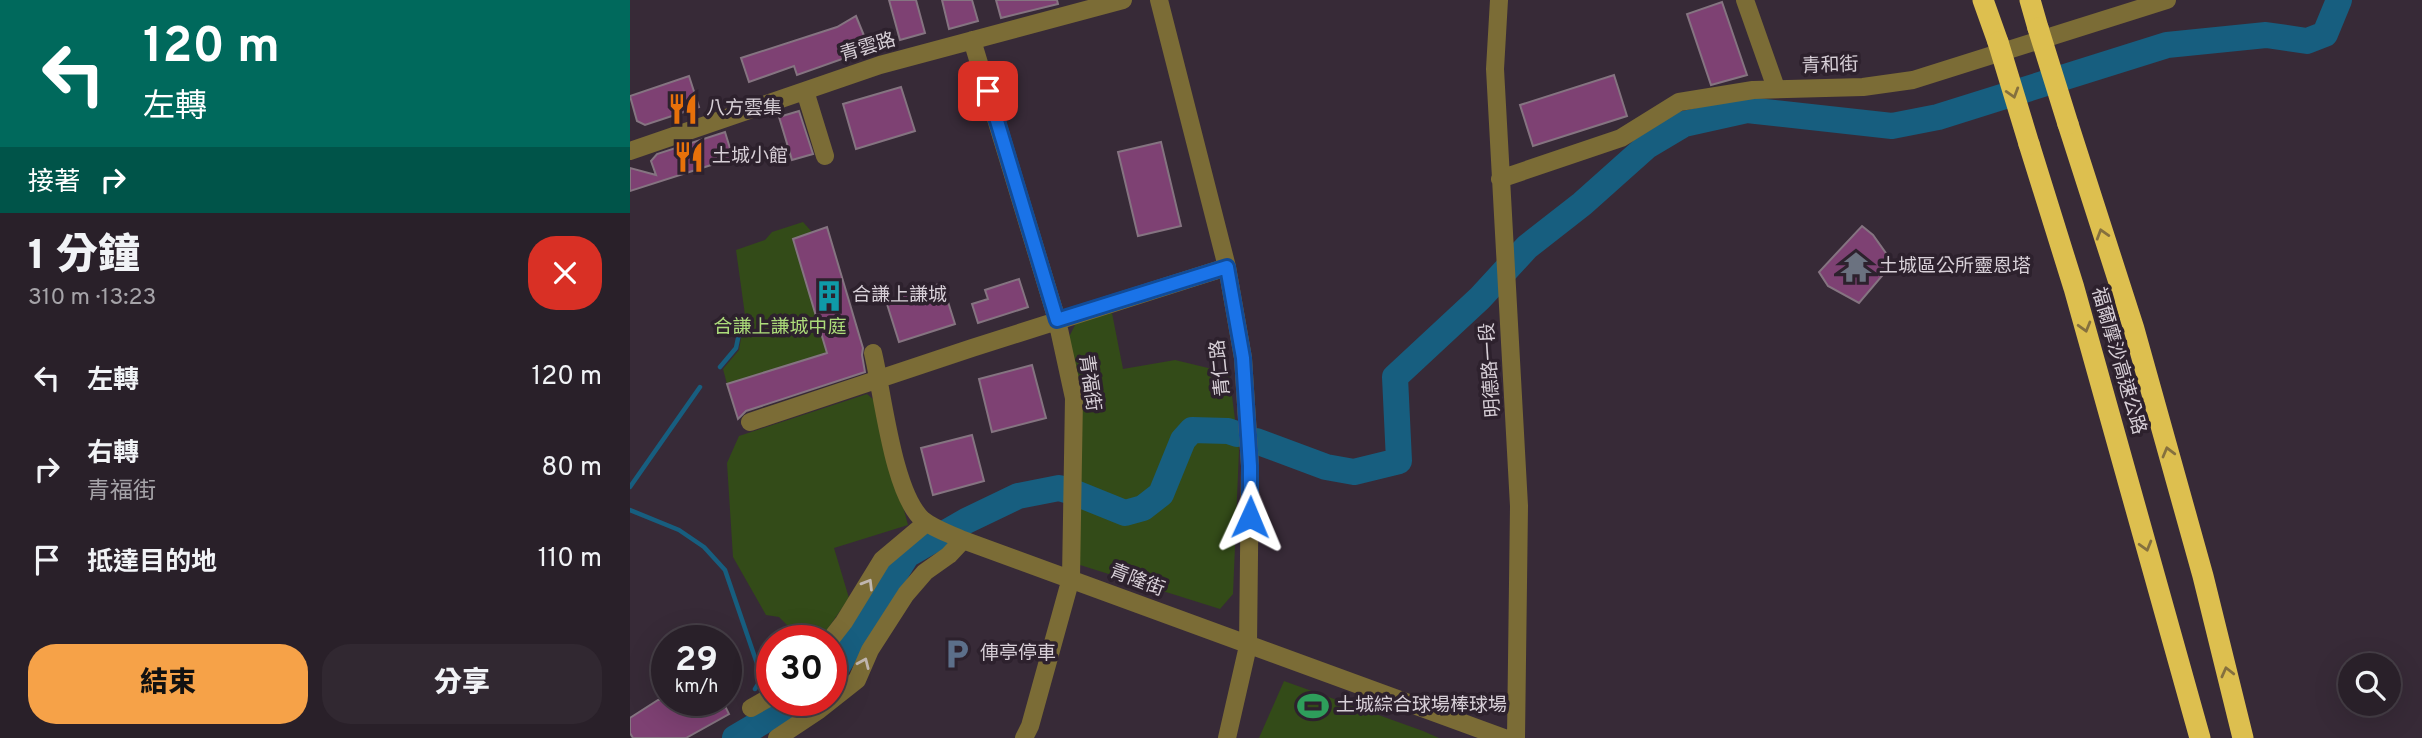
<!DOCTYPE html>
<html lang="zh-TW">
<head>
<meta charset="utf-8">
<style>
	:root { --surface:#292029; --page:#312831; --text:#f1f3f6; --muted:#a5a3a8; --line:#453e46; --accent:#f6a248 }
	body { margin:0; font-family:Overpass,"Noto Sans TC",sans-serif; background:var(--page); color:var(--text); height:100vh; display:flex; flex-direction:column; font-size:26px; white-space:nowrap }
	* { box-sizing:border-box; margin:0 }
	p { font-size:23px; color:var(--muted) }
	.icon { flex:none; width:38px; height:38px; fill:none; stroke:currentColor; stroke-width:2; stroke-linecap:round; stroke-linejoin:round }
	.map { position:relative; flex:1; overflow:hidden }
	.sheet { display:flex; flex-direction:column; background:var(--surface); width:630px }
	.sheet>* { flex:none }
	.guide { background:#00695c; color:#fff; overflow:hidden }
	.fabs { position:absolute; left:1708px; top:653px; display:grid; gap:14px }
	.fabs a { display:grid; place-items:center; width:63px; height:63px; border-radius:50%; background:var(--surface); box-shadow:0 7px 28px #0002,0 0 0 2px var(--line); font-size:35px }
	.speed { position:absolute; left:21px; top:625px; display:flex; gap:14px; font-size:35px; font-weight:700; text-align:center }
	.speed>* { display:grid; place-content:center; width:91px; height:91px; border-radius:50%; background:var(--surface); box-shadow:0 7px 28px #0002,0 0 0 2px var(--line); line-height:1 }
	.speed small { font-size:18px; font-weight:400 }
	.speed .limit { border:10px solid #d22; background:#fff; color:#111 }
	.pin { position:absolute; display:grid; place-items:center; width:60px; height:60px; color:#fff; margin:-30px; border-radius:14px; box-shadow:0 4px 10px #0006 }
	.me { position:absolute; width:77px; margin:-38px; rotate:1deg; stroke-linejoin:round; filter:drop-shadow(0 0 5px #0008) }
	.turn { display:flex; align-items:center; gap:24px; height:147px; padding:0 28px; font-size:32px }
	.turn .icon { width:91px; height:91px; stroke-width:2.5 }
	.turn b { display:block; font-size:49px; line-height:60px }
	.then { display:flex; align-items:center; height:66px; padding:0 28px; background:#0003; gap:14px; font-size:26px }
	.round { display:grid; place-items:center; flex:none; width:74px; height:74px; border-radius:28px; background:var(--page) }
	.headline { display:flex; align-items:center; justify-content:space-between; height:119px; padding:0 28px }
	h1 { font-size:42px; font-weight:800; line-height:52px }
	.cta { display:flex; gap:14px; margin-top:auto; padding:14px 28px }
	.cta a { flex:1; height:80px; border-radius:28px; background:var(--accent); color:#111; font-size:28px; font-weight:800; line-height:80px; text-align:center }
	.cta a+a { background:var(--page); color:var(--text) }
	ul { padding:0; list-style:none }
	li { display:flex; align-items:center; gap:21px; height:91px; padding:0 28px }
	li div { flex:1 }
	li b { display:block; font-size:26px }
	li em { font-style:normal }
	main { display:flex; flex:1; min-height:0 }
	.map>svg:first-child { display:block }
</style>
</head>
<body>
<main>
<section class="sheet">
<div class="guide">
<div class="turn"><svg class="icon" aria-label="left" viewBox="0 0 24 24"><path d="M17 20v-9H6M10 6l-5 5 5 5"/></svg><div><b>120 m</b>左轉</div></div>
<div class="then">接著<svg class="icon" aria-label="right" viewBox="0 0 24 24"><path d="M7 20v-9h11M14 6l5 5-5 5"/></svg></div>
</div>
<div class="headline"><div><h1>1 分鐘</h1><p>310 m · 13:23</p></div><a class="round" style="background:#d93025;color:#fff"><svg class="icon" aria-label="close" viewBox="0 0 24 24"><path d="M6 6l12 12M18 6L6 18"/></svg></a></div>
<ul>
<li><svg class="icon" aria-label="left" viewBox="0 0 24 24"><path d="M17 20v-9H6M10 6l-5 5 5 5"/></svg><div><b>左轉</b></div><em>120 m</em></li>
<li><svg class="icon" aria-label="right" viewBox="0 0 24 24"><path d="M7 20v-9h11M14 6l5 5-5 5"/></svg><div><b>右轉</b><p>青福街</p></div><em>80 m</em></li>
<li><svg class="icon" aria-label="arrive" viewBox="0 0 24 24"><path d="M6 21V4h12l-3 4 3 4H6"/></svg><div><b>抵達目的地</b></div><em>110 m</em></li>
</ul>
<div class="cta"><a>結束</a><a>分享</a></div>
</section>
<div class="map">
<svg width="1792" height="738" viewBox="0 0 1792 738">
	<rect width="100%" height="100%" fill="#372a37"/>
	<path fill="#334b18" d="M173,222L182,232L163,239L197,353L97,384L93,369L109,350L115,315L106,250L135,240L142,232Z
		M482,313L493,369L545,360L599,373L609,450L603,594L590,609L450,565L448,556L437,341L446,323Z
		M237,394L245,401L278,525L204,548L219,598L190,640H172L149,617L136,615L103,557L97,463L109,436Z
		M654,681L793,731L809,738H629Z"/>
	<g fill="none" stroke-linecap="round" stroke-linejoin="round">
		<path stroke="#175e7f" stroke-width="4.5" d="M90,367L106,348L112,319
			M0,487L70,387
			M0,510L49,530L74,547L95,570L132,678L125,689"/>
		<path stroke="#175e7f" stroke-width="26" d="M626,441L696,467L724,472L769,461L765,377L850,298L897,247L952,204L1017,146L1054,124L1117,110L1262,126L1308,117L1537,45L1636,35L1677,41L1695,34L1709,0
			M201,677L277,555L336,521L388,496L429,488L443,492L495,513L513,508L531,494L553,440L562,430L598,431L607,434
			M105,738L169,700"/>
	</g>
	<path fill="#7e4173" stroke="#857481" stroke-width="2" d="M259,0H286L295,33L270,40Z
		M312,0H342L348,21L319,29Z
		M366,0H427L428,4L371,18Z
		M1092,2L1117,75L1081,85L1057,14Z
		M226,16L237,43L232,52L167,75L164,66L119,82L111,58L207,27Z
		M984,75L997,116L903,146L890,105Z
		M59,76L69,107L15,125L7,121L0,96Z
		M271,87L285,131L226,149L213,104Z
		M169,111L183,154L162,160L149,117Z
		M95,132L103,158L0,191V168L26,175L21,161L27,154Z
		M531,142L551,226L508,236L488,152Z
		M1232,226L1243,235L1263,263L1229,303L1198,286L1189,272Z
		M197,227L233,348L232,355L235,372L116,411L108,419L97,384L197,353L163,239Z
		M389,279L398,307L348,323L342,304L358,299L355,290Z
		M312,283L325,324L269,342L256,301Z
		M402,365L416,418L362,432L349,379Z
		M342,435L354,481L303,495L291,448Z
		M28,700H92L99,714L56,738H3L0,733V718Z"/>
	<g fill="none" stroke-linecap="round" stroke-linejoin="round">
		<path stroke="#7b6c36" stroke-width="18" d="M529,0L597,267L613,358L620,466L618,646L597,738
			M869,0L865,69L889,506L886,738
			M1115,0L1146,88
			M342,40L427,320L444,398L441,578L400,726L394,738
			M175,91L195,156
			M0,151L250,65L493,0
			M870,179L991,138L1049,102L1123,90L1233,87L1283,80L1537,0
			M243,353C253,394 263,494 293,520C304,529 320,534 333,540L874,738
			M120,422L342,348L597,267
			M200,640L214,622L252,560L296,523
			M121,708L142,696
			M147,738L189,710L227,680L240,650L276,594L295,572L319,555L333,540"/>
		<path stroke="#ddbf4f" stroke-width="21" d="M1353,0L1368,42
			M1400,0L1408,28
			M1438,124L1504,329L1573,576L1613,738
			M1399,144L1444,288L1570,738"/>
		<path stroke="#ddbf4f" stroke-width="21" d="M1408,28L1438,124
			M1368,42L1399,144"/>
	</g>
	<defs><path id="oneway-chevron" d="M-2-3.5L2.5 0L-2 3.5" fill="none" stroke-width="1.6" stroke-linecap="round" stroke-linejoin="round" transform="scale(1.75)"/></defs>
	<g stroke="#85703e">
		<use href="#oneway-chevron" transform="translate(1383 93) rotate(73)"/>
		<use href="#oneway-chevron" transform="translate(1472 234) rotate(-107)"/>
		<use href="#oneway-chevron" transform="translate(1455 327) rotate(74)"/>
		<use href="#oneway-chevron" transform="translate(1538 452) rotate(-105)"/>
		<use href="#oneway-chevron" transform="translate(1516 546) rotate(74)"/>
		<use href="#oneway-chevron" transform="translate(1597 672) rotate(-104)"/>
	</g>
	<g stroke="#c0b6af">
		<use href="#oneway-chevron" transform="translate(238 584) rotate(-59)"/>
		<use href="#oneway-chevron" transform="translate(234 663) rotate(-66)"/>
	</g>
	<g fill="none" stroke-linecap="round" stroke-linejoin="round">
		<defs>
			<path id="route" d="M358,91L427,320L597,267L613,358L620,466V517"/>
		</defs>
		<use href="#route" stroke="#114b97" stroke-width="18"/>
		<use href="#route" stroke="#1a73e8" stroke-width="12"/>
	</g>
	<defs>
		<symbol id="restaurant-bare" viewBox="-9 -9 18 18"><path d="M-5-6h1v4h1v-4h1v4h1v-4h1v5L-1.5 .5V6h-2V.5L-5-1ZM5-6V6H3V1.5H1.5Q1.5-4 5-6Z" fill="#e8710a" stroke="#2d212d" stroke-width="2.5" paint-order="stroke"/></symbol>
		<symbol id="temple-bare" viewBox="-9 -9 18 18"><path d="M0-6L5-2H3V0L6.5 2.5H4V6H1.5V3h-3V6H-4V2.5H-6.5L-3 0V-2H-5Z" fill="#6b7280" stroke="#2d212d" stroke-width="2.5" paint-order="stroke"/></symbol>
		<symbol id="building-bare" viewBox="-9 -9 18 18"><path d="M-4-6H4V6H1V3H-1V6H-4ZM-2.5-4.3h1.7v1.8h-1.7ZM.8-4.3h1.7v1.8H.8ZM-2.5-1h1.7V.8h-1.7ZM.8-1h1.7V.8H.8Z" fill="#0f9aa8" stroke="#2d212d" stroke-width="2.5" paint-order="stroke"/></symbol>
		<symbol id="parking-bare" viewBox="-9 -9 18 18"><path d="M-3.5-5.5H1a3.5 3.5 0 0 1 0 7H-1V5.5H-3.5ZM-1-3.4V-.6H.8a1.4 1.4 0 0 0 0-2.8Z" fill="#5c6f8a" stroke="#2d212d" stroke-width="2.5" paint-order="stroke"/></symbol>
		<symbol id="stadium-bare" viewBox="-9 -9 18 18"><path d="M0-5a6.5 5 0 1 0 0 10a6.5 5 0 1 0 0-10ZM-3.5-1.8h7v3.6h-7Z" fill="#2e9e5b" stroke="#2d212d" stroke-width="2.5" paint-order="stroke"/></symbol>
	</defs>
	<g fill-rule="evenodd">
		<use href="#restaurant-bare" x="31" y="87" width="44" height="44"/>
		<use href="#restaurant-bare" x="37" y="135" width="44" height="44"/>
		<use href="#temple-bare" x="1204" y="245" width="44" height="44"/>
		<use href="#building-bare" x="177" y="274" width="44" height="44"/>
		<use href="#parking-bare" x="305" y="632" width="44" height="44"/>
		<use href="#stadium-bare" x="661" y="684" width="44" height="44"/>
	</g>
	<g text-anchor="middle" dominant-baseline="central" stroke-width="7" stroke-linejoin="round" paint-order="stroke">
		<g font-size="19" fill="#d7cfd7" stroke="#2d212d">
			<text transform="translate(238 48) rotate(-17)">青雲路</text>
			<text transform="translate(1200 66) rotate(-2)">青和街</text>
			<text transform="translate(1488 361) rotate(74)">福爾摩沙高速公路</text>
			<text transform="translate(591 368) rotate(-96)">青仁路</text>
			<text transform="translate(861 370) rotate(-94)">明德路一段</text>
			<text transform="translate(459 383) rotate(82)">青福街</text>
			<text transform="translate(507 581) rotate(21)">青隆街</text>
		</g>
		<g font-size="19" fill="#d7cfd7" stroke="#2d212d" text-anchor="start">
			<text x="76" y="109">八方雲集</text>
			<text x="82" y="157">土城小館</text>
			<text x="1249" y="267">土城區公所靈恩塔</text>
			<text x="222" y="296">合謙上謙城</text>
			<text x="350" y="654">俥亭停車</text>
			<text x="706" y="706">土城綜合球場棒球場</text>
		</g>
		<g font-size="19" fill="#acdc7a" stroke="#2d212d">
			<text x="150" y="328">合謙上謙城中庭</text>
		</g>
	</g>
</svg>
<div class="fabs">
<a><svg class="icon" aria-label="search" viewBox="0 0 24 24"><circle cx="10" cy="10" r="6"/><path d="M15 15l6 6"/></svg></a>
</div>
<div class="speed"><div>29<small>km/h</small></div><div class="limit">30</div></div>
<div class="pin" style="left:358px;top:91px;background:#d93025"><svg class="icon" aria-label="arrive" viewBox="0 0 24 24"><path d="M6 21V4h12l-3 4 3 4H6"/></svg></div>
<svg class="me" style="left:620px;top:517px" viewBox="-20 -20 40 40"><path d="M0-17L14 15 0 8-14 15z" fill="#1a73e8" stroke="#fff" stroke-width="4"/></svg>
</div>
</main>
</body>
</html>
